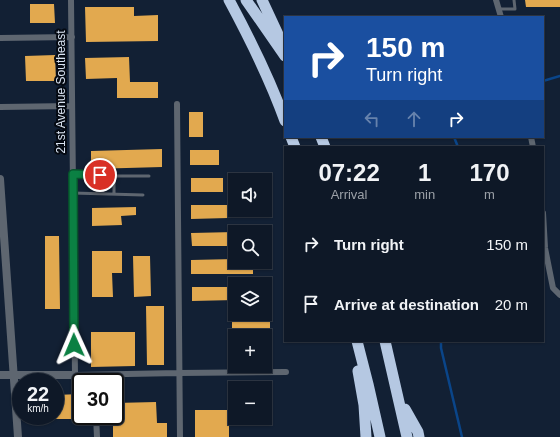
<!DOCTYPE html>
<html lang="en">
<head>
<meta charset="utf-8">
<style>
	:root { --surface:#0e1827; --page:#17212f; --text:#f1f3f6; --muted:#9ba0a7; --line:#2e3744 }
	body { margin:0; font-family:Helvetica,sans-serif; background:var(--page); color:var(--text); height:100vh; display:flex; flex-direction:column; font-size:15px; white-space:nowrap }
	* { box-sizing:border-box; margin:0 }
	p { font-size:13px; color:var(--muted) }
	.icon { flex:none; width:22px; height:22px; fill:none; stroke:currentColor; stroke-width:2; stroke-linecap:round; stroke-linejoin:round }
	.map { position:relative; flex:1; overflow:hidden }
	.side { position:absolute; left:284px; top:146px; width:260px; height:196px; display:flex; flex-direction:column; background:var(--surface); border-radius:0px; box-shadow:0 1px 3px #0004,0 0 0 1px var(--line) }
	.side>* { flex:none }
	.hud { position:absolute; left:284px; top:16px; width:260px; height:122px; border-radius:0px; box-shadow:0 1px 3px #0004,0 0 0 1px var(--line); background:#1a4fa0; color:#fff; overflow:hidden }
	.buttons { position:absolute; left:228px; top:173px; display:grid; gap:8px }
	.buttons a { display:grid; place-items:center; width:44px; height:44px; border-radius:0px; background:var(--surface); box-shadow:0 1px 3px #0004,0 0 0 1px var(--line); font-size:20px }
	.speed { position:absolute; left:12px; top:373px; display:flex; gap:8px; font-size:20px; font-weight:700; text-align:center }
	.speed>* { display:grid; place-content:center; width:52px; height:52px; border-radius:50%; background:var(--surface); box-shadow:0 1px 3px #0004,0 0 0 1px var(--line); line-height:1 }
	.speed small { font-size:10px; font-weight:400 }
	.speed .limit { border:2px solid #111; border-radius:6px; background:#fff; color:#111 }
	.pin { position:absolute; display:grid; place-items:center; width:34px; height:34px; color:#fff; margin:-17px; border:2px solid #fff; border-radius:50%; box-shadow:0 1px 4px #0007 }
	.me { position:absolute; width:44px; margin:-22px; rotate:359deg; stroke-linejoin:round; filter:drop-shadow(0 0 3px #0008) }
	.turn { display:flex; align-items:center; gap:14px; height:84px; padding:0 16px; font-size:18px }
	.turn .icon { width:52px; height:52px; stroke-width:2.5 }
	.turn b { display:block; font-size:28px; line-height:34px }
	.lanes { display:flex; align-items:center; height:38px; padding:0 16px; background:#0003; justify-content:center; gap:20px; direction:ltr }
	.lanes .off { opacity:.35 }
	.eta { display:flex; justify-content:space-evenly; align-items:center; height:68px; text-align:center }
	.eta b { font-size:24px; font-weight:700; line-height:28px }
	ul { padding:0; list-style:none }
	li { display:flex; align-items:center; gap:12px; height:60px; padding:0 16px }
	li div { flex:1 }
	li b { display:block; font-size:15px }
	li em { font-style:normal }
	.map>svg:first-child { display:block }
</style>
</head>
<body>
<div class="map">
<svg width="560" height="437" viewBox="0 0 560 437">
	<rect width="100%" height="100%" fill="#122034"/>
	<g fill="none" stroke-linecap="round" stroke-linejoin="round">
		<path stroke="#0a4589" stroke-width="2.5" d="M543,81L560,76
			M454,137L458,147
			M441,341V348L462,437"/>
	</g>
	<path fill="#e2a94f" d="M525,0H560V7H526Z
		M30,4H54L55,23H30Z
		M85,7H134V16L158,15V41L86,42Z
		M55,55L56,81H26L25,56Z
		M129,57L130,82H158V98H117V78L86,79L85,58Z
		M189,112H203V137H189Z
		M162,149V167L91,169V151Z
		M190,150H219V165H190Z
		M191,178H223V192H191Z
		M191,205H228V218L191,219Z
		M136,207V215L121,216L122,225L92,226V208Z
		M235,232V246H192L191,233Z
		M45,236H59L60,309H45Z
		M92,251H122V273H112L113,297H92Z
		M133,256H150L151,296L134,297Z
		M235,259V262H253V274H191V260Z
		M192,287H235V300L192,301Z
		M146,306H164V365H147Z
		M270,316V336H232V317Z
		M91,332H135V366L91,367Z
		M81,394V419H55V395Z
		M156,402L157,423H167V437H113V424H111V416H115V403Z
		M195,410H229V437H195Z"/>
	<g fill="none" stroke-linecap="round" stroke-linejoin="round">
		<path stroke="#5e6670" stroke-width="3" d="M499,9H515L514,0
			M73,175L114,176V194
			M114,176H149
			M73,193L143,195"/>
		<path stroke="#5e6670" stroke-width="6" d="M71,0L75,375L179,373L286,372
			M496,0L501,17
			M0,38L72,37
			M177,104L180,437
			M0,107L72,106
			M531,137L533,147
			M543,213L545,248L553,288L560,295
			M96,416L97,437"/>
		<path stroke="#5e6670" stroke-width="8" d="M0,179L18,437
			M0,375H75"/>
		<path stroke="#b5c8e2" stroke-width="11" d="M229,0C250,39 270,79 285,121
			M246,0L285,56
			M262,0L283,45
			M291,137L295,147
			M321,137L325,147
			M357,341L368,384L380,437
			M385,341L407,437
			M358,371L364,405L366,437
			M405,409L418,432L419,437"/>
	</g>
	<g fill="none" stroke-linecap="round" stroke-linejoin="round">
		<defs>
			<path id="route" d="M74,345L73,174L100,175"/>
		</defs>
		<use href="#route" stroke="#07532c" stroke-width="10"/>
		<use href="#route" stroke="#0b8043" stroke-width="7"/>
	</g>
	<g text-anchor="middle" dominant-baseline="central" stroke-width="4" stroke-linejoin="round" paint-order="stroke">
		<g font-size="12" fill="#dae4f2" stroke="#050a12">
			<text transform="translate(61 92) rotate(-90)">21st Avenue Southeast</text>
		</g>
	</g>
</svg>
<div class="buttons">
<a><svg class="icon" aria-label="sound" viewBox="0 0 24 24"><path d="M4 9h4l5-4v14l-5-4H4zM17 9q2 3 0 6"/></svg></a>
<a><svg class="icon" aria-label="search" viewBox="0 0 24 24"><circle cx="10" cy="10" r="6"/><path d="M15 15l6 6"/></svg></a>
<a><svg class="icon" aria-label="layers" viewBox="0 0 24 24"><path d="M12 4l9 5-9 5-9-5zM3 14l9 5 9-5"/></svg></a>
<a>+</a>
<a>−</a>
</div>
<div class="speed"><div>22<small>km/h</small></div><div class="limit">30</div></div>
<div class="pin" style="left:100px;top:175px;background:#d93025"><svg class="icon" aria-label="arrive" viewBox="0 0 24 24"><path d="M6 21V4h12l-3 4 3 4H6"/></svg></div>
<svg class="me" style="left:74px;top:345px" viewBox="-20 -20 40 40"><path d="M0-17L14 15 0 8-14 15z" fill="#0b8043" stroke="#fff" stroke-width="4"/></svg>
<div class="hud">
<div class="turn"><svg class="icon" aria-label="right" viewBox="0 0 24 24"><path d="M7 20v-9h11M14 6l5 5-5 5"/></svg><div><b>150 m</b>Turn right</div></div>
<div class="lanes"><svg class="icon off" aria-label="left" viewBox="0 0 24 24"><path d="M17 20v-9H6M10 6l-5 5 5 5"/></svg><svg class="icon off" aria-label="ahead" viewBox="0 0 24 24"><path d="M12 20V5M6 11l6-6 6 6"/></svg><svg class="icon" aria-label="right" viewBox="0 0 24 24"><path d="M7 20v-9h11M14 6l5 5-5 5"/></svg></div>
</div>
<section class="side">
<div class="eta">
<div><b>07:22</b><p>Arrival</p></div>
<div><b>1</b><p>min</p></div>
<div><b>170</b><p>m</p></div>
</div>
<ul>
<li><svg class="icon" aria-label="right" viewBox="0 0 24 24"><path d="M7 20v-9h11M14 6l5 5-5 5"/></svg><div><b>Turn right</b></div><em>150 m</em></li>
<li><svg class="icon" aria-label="arrive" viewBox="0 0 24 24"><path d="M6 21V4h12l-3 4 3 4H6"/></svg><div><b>Arrive at destination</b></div><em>20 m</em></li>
</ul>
</section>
</div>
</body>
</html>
